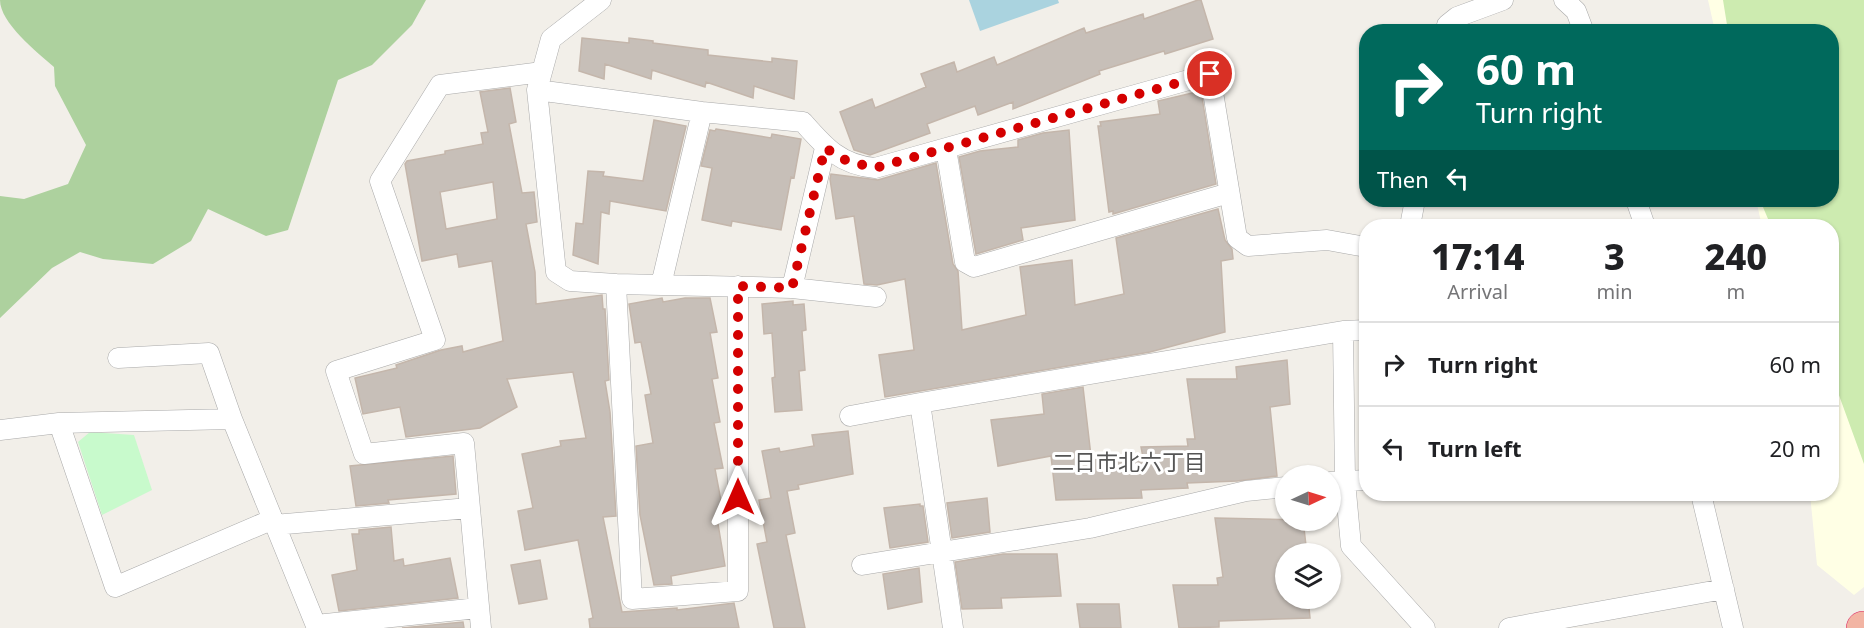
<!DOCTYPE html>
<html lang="en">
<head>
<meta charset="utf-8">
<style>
	:root { --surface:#fff; --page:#f2f2f2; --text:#202124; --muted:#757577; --line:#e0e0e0 }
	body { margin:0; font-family:"Noto Sans","Noto Sans JP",sans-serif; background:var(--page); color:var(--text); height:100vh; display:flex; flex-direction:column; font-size:22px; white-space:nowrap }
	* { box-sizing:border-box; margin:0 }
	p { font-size:20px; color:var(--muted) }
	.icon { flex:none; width:33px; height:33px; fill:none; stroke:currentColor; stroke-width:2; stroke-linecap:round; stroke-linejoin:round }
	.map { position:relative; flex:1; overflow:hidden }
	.sheet { position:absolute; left:1359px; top:219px; width:480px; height:282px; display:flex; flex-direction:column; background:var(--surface); border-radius:24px; box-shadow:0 2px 4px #0004 }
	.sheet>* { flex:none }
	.banner { position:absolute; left:1359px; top:24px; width:480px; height:183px; border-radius:24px; box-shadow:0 2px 4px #0004; background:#00695c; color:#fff; overflow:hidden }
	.needle { width:39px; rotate:86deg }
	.fabs { position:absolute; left:1275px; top:465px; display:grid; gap:12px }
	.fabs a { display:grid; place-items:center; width:66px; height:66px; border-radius:50%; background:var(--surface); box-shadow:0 2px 4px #0004; font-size:30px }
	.pin { position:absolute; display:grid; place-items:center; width:51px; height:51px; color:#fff; margin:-26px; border:3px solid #fff; border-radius:50%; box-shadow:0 2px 6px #0007 }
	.me { position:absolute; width:66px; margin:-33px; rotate:0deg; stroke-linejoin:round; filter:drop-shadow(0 0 4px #0008) }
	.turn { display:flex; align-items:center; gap:21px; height:126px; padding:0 18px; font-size:27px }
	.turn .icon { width:78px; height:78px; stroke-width:2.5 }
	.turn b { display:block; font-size:42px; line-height:51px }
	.then { display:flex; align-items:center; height:57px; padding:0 18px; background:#0003; gap:12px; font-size:22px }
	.eta { display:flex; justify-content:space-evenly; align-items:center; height:102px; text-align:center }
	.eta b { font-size:36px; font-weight:800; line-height:42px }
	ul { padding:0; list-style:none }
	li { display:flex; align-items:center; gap:18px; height:84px; padding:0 18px; border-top:2px solid var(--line) }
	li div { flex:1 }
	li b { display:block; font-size:22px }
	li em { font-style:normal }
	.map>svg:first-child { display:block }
</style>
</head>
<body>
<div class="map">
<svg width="1864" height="628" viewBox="0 0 1864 628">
	<rect width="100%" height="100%" fill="#f2efe9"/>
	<path fill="#ffffe5" d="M1708,0H1864V587L1854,595L1817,565L1810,494H1832V226H1762L1756,200H1832V32L1715,31Z"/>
	<path fill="#cdebb0" d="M1723,0H1864V464L1832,376V226H1771L1760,200H1832V32L1728,31Z"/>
	<path fill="#add19e" d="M0,0H426L412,25L372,65L338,80L288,230L266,236L208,209L191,241L153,264L103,259L80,252L52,268L0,318V196L24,199L68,184L86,145L55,86L54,67C37,52 0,23 0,0Z"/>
	<path fill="#c8facc" d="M90,432L134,435L152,490L102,515L78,442Z"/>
	<path fill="#aad3df" d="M969,0H1058L1059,3L980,31Z"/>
	<path fill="#c7bfb8" stroke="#c4b6ab" stroke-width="1.5" fill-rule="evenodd" d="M1198,0H1201L1213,39L1165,54L1164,51L1099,71L1100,74L1013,109V102L978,115L975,106L927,124L930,133L870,155L854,150L840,112L872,99L875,108L926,87L921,74L954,62L957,72L994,57L997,65L1084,28L1086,33L1143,14L1144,19Z
		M582,38L629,43V38L653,41V43L708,50V55L772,62V58L797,61L794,99L754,86L753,98L706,82L705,87L652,70L651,79L605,64L604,79L579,71Z
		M510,88L516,122L509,124L522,193L534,192L537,222L526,224L535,272L536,304L602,295L603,309H605L609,380L605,381L610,412L616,516L603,517L622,612L677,608V610L734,603L739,628H590L589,619L593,618L578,540L525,550L518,511L533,508L522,454L561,446L560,441L586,438L573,372L507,379L517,407L480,428L406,437L400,407L363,414L355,378L397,368L396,365L441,350L462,346L463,352L503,341L492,261L459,267L457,254L422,261L405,164L407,161L445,154V151L483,144L481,133L488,132L480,92ZM493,182L497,219L446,229L440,192Z
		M1201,91L1216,184L1113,214V211L1109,212L1098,126H1101L1100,122L1160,114L1158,101Z
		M654,120L686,126L666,211L610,201L609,214L601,212L598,264L573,255L576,223L583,224L588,171L604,172L603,176L643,181Z
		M716,129L771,138L772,134L801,139L794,178L791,177L781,230L732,221L731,226L702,220L712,168L701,166L710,130L715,131Z
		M1069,130L1075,220L1021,228L1023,240L976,254L959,157L980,151L1018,147V140L1043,133Z
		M936,163L953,264L958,271L962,330L1026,315L1020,267L1072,260L1075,305L1124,294L1116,238L1218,209L1225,240L1232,249L1233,259L1221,261L1225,332L1150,352L885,397L879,355L914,350L905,279L877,285L864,284L854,216L836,219L830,179L831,174L878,180Z
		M662,298L663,302L685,298H710L717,332L710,333L718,378L712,379L720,422L714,423L723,468L715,469L724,517L717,518L725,566L671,576L672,584L654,585L640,515L636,446L653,443L645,395L651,394L641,342L635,343L629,304Z
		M793,301V305L804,304L806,330L802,331L805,370L799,371L802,410L775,412L772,378L775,377L772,333L764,334L762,304Z
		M1287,360L1290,404L1270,407L1277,476L1237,481L1187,483L1188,488L1141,490L1142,498L1056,500L1051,456L998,466L991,420L1044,414L1042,394L1083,387L1091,456L1143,457L1141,447L1188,446L1187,439H1195L1187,379H1237L1236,367Z
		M848,431L853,474L798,485L799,489L787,491L795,533L786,535L805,628H774L757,544L767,542L759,500L771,498L762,451L779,448L780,452L814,446L812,435Z
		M453,456L456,494L388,500L389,503L356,506L350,466Z
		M987,498L990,532L952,538L947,503Z
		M920,504V506H923L928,542L890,548L884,508Z
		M1215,518L1303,520L1307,554H1286V598H1308L1310,618L1219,621V627L1179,628L1173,585H1218L1217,578L1223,577Z
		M391,527L394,561L403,559L404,566L450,558L458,598L339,611L332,575L357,570L352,534H359V530Z
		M1003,554H1057L1061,596L1001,598L1002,608L962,609L955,562Z
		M540,560L547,599L519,604L511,565Z
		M919,568L922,602L888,609L883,574Z
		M1077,604H1119L1121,628H1080Z
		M463,622L464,628H402Z"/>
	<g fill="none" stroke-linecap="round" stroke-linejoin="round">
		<defs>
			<path id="minor" d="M601,0L551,39L537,90L556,272L570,281L616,284L632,599L738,591V286
				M1564,0L1576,11L1584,32
				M1446,32L1447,25L1457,17L1503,0
				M537,90L702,112L803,122C824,146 840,165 875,168L1210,74L1237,238L1248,246L1327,240L1366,247
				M946,149L965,262L974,267L1229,193
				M1636,200L1645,226
				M1410,226L1415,200
				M616,284L792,288L876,297
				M661,285L702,112
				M792,288L825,148
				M1343,331L1345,481L1351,546L1425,628
				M118,358L209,353L232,419L317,628
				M850,416L920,403
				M59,423L115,587L271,520
				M0,430L59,423L232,419
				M1330,482L1366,480
				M1701,494L1733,628
				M274,525L469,508
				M862,565L1090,528L1246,491L1286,487
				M316,625L478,608
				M481,628L464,443L364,454L336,371L435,340L380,181L440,85L542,72
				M953,628L920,403L1343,331L1366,330
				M1509,628L1724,589"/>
			<path id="trunk" d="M1863,628H1864"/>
		</defs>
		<use href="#minor" stroke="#a9a9a9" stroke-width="21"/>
		<use href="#trunk" stroke="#dc2a67" stroke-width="34"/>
		<use href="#minor" stroke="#fff" stroke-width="20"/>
		<use href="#trunk" stroke="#f2b4a3" stroke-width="33"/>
	</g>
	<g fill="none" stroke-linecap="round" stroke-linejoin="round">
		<path stroke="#d40000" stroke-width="10" stroke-dasharray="0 18" d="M738,497V286L792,288L825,148L847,161L875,168L1210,74"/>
	</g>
	<g text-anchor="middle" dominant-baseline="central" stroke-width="6" stroke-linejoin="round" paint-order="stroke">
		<g font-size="22" fill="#555" stroke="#fff">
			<text x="1129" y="461">二日市北六丁目</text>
		</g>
	</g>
</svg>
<div class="fabs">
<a><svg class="needle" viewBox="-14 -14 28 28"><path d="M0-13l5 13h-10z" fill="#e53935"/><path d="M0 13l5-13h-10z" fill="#757577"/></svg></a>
<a><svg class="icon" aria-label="layers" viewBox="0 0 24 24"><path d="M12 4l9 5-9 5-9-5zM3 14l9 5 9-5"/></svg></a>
</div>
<div class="pin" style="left:1210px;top:74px;background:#d93025"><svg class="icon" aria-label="arrive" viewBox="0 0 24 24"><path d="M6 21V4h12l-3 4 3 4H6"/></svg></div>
<svg class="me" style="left:738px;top:497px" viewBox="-20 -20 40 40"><path d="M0-17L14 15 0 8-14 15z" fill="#d40000" stroke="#fff" stroke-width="4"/></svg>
<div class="banner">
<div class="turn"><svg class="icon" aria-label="right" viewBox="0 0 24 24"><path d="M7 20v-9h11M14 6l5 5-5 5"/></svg><div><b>60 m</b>Turn right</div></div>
<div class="then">Then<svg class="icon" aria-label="left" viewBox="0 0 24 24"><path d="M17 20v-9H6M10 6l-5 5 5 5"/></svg></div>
</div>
<section class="sheet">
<div class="eta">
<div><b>17:14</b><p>Arrival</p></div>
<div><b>3</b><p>min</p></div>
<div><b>240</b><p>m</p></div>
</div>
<ul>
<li><svg class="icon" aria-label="right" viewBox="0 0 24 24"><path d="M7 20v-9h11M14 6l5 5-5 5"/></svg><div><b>Turn right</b></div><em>60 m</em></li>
<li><svg class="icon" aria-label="left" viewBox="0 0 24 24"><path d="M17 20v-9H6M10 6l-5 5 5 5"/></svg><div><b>Turn left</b></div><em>20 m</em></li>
</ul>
</section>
</div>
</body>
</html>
